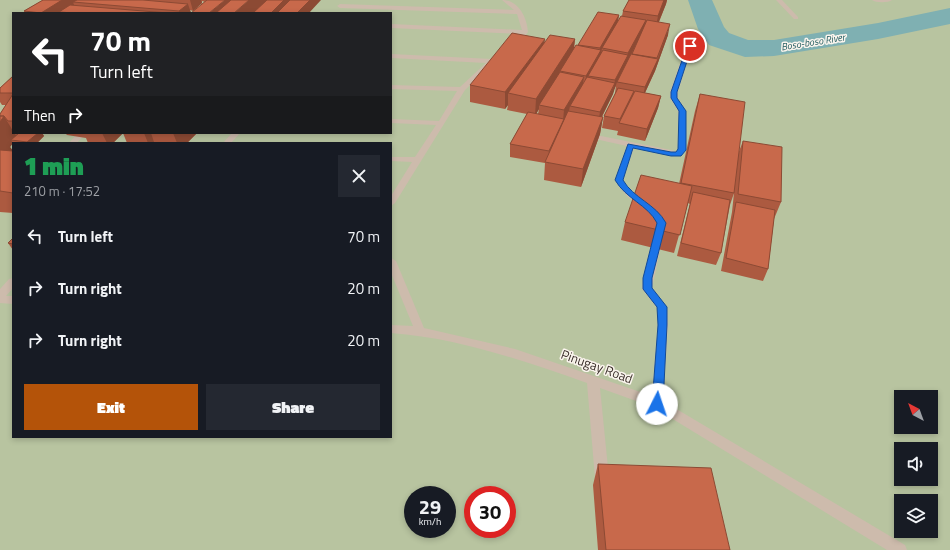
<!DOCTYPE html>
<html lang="en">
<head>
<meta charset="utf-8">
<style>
	:root { --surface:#171b24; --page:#242831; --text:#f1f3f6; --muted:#9ea1a6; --accent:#b45309 }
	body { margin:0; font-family:"Titillium Web",sans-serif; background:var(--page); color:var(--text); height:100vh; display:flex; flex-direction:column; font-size:15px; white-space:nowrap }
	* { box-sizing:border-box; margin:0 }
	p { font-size:13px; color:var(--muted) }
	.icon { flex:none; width:22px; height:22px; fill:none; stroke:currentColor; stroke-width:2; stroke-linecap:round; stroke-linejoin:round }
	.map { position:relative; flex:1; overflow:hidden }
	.drawer { position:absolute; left:12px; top:142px; width:380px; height:296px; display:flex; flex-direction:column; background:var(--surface); border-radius:0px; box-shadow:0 2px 6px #0003 }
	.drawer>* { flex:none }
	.banner { position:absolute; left:12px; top:12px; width:380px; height:122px; border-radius:0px; box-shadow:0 2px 6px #0003; background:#202124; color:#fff; overflow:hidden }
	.needle { width:26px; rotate:319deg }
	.tools { position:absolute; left:894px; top:390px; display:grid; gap:8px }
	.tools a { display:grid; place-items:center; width:44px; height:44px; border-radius:0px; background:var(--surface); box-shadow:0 2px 6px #0003; font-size:20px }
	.speed { position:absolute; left:404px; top:486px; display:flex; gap:8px; font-size:20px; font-weight:700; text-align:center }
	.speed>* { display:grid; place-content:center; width:52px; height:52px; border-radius:50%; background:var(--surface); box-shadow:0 2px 6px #0003; line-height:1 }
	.speed small { font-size:10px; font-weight:400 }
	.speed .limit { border:6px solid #d22; background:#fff; color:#111 }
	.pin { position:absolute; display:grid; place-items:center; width:34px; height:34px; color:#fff; margin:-17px; border:2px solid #fff; border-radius:50%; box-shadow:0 1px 4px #0007 }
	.me { position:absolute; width:44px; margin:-22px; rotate:4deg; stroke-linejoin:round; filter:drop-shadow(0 0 3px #0008) }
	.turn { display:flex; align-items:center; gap:14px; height:84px; padding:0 12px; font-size:18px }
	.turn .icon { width:52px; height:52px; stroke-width:2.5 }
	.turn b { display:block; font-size:28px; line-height:34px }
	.then { display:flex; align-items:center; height:38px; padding:0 12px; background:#0003; gap:8px; font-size:15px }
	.round { display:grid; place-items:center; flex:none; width:42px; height:42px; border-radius:0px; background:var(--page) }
	.overview { display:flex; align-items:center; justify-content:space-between; height:68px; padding:0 12px }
	h1 { font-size:24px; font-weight:800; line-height:30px; color:#1e9e55 }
	.action { display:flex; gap:8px; margin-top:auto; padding:8px 12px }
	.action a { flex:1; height:46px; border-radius:0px; background:var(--accent); color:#fff; font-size:16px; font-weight:800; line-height:46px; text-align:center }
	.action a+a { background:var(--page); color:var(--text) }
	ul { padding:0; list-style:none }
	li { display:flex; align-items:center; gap:12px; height:52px; padding:0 12px }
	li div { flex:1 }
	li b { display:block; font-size:15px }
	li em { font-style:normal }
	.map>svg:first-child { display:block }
</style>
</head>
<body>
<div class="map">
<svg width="950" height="550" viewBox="0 0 950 550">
	<rect width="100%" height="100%" fill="#f4ebe1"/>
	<path fill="#b8c4a0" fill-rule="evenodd" d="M0,0H950V550H0ZM13,13H391V133H13ZM13,143H391V437H13ZM901,397H931V427H901ZM901,449H931V479H901ZM413,495H447V529H413ZM473,495H507V529H473ZM901,501H931V531H901Z"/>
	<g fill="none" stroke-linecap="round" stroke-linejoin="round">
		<path fill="#7fb0b2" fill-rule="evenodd" d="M688,0H712L724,27L729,33L748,40H774L878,23L950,8V24L878,39L774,56L745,57L709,45L698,29Z"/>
		<path fill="#cdbbac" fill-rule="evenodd" d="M502,0C519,0 527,18 528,32L518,46L513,45L520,34L391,28V24L522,30L517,14L340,8L337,6L340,4L514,10Z
			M776,0H782L798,17V19H794Z
			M872,0H892C888,3 876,3 872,0Z
			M689,44L692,46L678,92V98L686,111V150L678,156L634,147L623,180L627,187L648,204L647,206C636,209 620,189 615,180L627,146L586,137L582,135L586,133L676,151L678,149V111L670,98V92L686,46Z
			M391,54L492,59L495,61L465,90L395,203L391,206V196L412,162L391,161V157H415L436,125L391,123V119L439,121L457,91L391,89V85L460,87L486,63L391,58Z
			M78,133H86L77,143H69Z
			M232,133H240L231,143H223Z
			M658,233L663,236L652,288L667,307L668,325L663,401L905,545L907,550H887L653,407L600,388L609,478L607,482L602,484L597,482L595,478L587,383C524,361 459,338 391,333V325L413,326L391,273V258L396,261L424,328L515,349L652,396L658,325L657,308L642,289L643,278L653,236Z
			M13,278V288L6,296H13V304L0,303V289L9,279Z"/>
	</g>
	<path fill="#ac5a40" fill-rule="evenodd" d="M43,0H207L205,2L202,1V3L193,11L190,10L191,13H25L24,11Z
		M629,0H667L666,4L659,22L668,35L655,71L645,93L661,96L658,108L645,141L617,135L618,131L602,128L604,116L615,94V93L616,86L614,89L613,94L602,117H603L600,134L581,187L544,180L545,163L510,157V144L527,114L507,110L508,105L505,109L470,102V85L544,43L575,39L574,49L578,46V45L619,15L618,21L622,16L623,11ZM539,109L538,114H536Z
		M13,76V133H42L44,136L37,143H13V144V143L10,147L13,151V213L0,212V114L6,105H2L0,102V88Z
		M700,94L738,154L743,141L781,202L774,219L768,269L763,281L721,271L732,212L734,193L730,205L721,253L716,265L677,256L690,204L688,203L674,253L621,240L625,222L679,184L695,111Z
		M65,133H197L187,143H155L154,142L153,143H127L123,133L113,143H88L86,138L67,135Z
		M13,238V250L8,243Z
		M598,464L730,550H598L593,485Z"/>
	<path fill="#8c4a34" d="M62,0H83L73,2L74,5L59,12L60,13H41Z
		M190,0H201L202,3L193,11Z
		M225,0H246L231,13H209Z
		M249,0H269L254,13H234Z
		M284,0H297L284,13H271Z
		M310,0H321L309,13H297Z
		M664,0H667L666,4L655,31L658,16Z
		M188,4L191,13H179V11Z
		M619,15L617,26L602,48L601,54L588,76L587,83L585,88L586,76L599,54L600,48Z
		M646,20L643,31L617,82L613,94L598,124L600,112L614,86L615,80L627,57L628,53Z
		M670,24L668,35L655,71L642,99L645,87L657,61Z
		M545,39L543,55L508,93V105L505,109V92Z
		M575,39L573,55L560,71L559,77L539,105V109L535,116L536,99Z
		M584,77L582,89L570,106L569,111L563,131L548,164L549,151L563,121L564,110Z
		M634,91L631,103L620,123V119Z
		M661,96L658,108L645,141L647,129Z
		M4,116L13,131V133H14L17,137L11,140L13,143L10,147L13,151L0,165V122Z
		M603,117L600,134L581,187L583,169Z
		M38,133H42L44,136L37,143H28L27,142Z
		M102,133H123L113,143H107Z
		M144,133H151L154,142L153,143H148Z
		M173,133H197L187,143H177Z"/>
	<path fill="#c8694b" stroke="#8c4a34" d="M43,0H62L41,13L24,11Z
		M77,0H143L188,4L179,11L73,2Z
		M207,0H225L209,13H191Z
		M231,0H249L234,13H216Z
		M267,0H284L271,13H253Z
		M290,0H310L297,13H277Z
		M629,0H664L658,16L623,11Z
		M70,5L168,13H74L59,12Z
		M598,12L619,15L600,48L578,45Z
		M621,16L646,20L628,53L602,48Z
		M647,20L670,24L657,58L632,54Z
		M512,33L545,39L505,92L470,85Z
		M550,35L575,39L536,99L508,93Z
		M576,45L601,50L586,76L560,71Z
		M603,50L628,55L615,80L588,76Z
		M631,54L658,59L645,87L617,82Z
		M560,72L584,77L564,110L539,105Z
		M13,76V93H0V88Z
		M587,77L615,83L600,112L570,106Z
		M618,88L634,91L620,119L604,116Z
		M635,91L661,96L647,129L619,123Z
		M13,94V120L12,121H8L4,116H0V114Z
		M700,94L745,102L734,193L681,183Z
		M568,111L603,117L583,169L545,162Z
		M528,112L564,119L549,151L510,144Z
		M0,116H4L0,122Z
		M19,133H38L27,142L11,140Z
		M743,141L782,147L781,202L738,194Z
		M0,150L13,151V193L0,191Z
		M641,175L692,186L680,235L625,222Z
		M693,192L730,200L721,253L681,243Z
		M736,202L775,210L768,269L726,258Z
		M13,238V244L8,243Z
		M598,464L711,468L730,550H606Z"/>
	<path fill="#1a73e8" stroke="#114b97" d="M690,45L692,46L677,92V98L686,111V150L681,156H671L633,148L623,180C633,198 656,204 666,223L652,278V288L667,307V325L663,404L661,407H653L652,404L658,325L657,307L643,289V278L657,223C648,205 626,199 615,180L628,144L671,152H676L678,149L679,111L671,98V92L687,46Z"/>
	<g text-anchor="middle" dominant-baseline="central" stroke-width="3" stroke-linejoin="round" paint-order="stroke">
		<g font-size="10" font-style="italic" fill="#1f5a5e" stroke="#fbf5ee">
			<text transform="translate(813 42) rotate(-9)">Boso-boso River</text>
		</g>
		<g font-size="13" fill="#3b302b" stroke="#fbf5ee">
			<text transform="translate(597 366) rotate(20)">Pinugay Road</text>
		</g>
	</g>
</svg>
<div class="tools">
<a><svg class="needle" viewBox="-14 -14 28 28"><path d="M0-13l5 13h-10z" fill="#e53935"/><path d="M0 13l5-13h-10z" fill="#9ea1a6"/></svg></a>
<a><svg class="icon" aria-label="sound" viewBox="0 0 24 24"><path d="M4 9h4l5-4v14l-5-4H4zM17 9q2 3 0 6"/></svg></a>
<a><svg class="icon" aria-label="layers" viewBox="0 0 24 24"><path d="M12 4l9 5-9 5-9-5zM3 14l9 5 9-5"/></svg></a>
</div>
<div class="speed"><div>29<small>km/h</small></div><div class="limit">30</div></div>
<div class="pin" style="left:690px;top:46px;background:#d93025"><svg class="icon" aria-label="arrive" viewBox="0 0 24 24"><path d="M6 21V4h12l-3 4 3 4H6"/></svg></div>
<svg class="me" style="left:657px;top:404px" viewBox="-20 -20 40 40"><circle r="19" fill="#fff"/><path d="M0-13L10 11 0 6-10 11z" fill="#1a73e8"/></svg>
<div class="banner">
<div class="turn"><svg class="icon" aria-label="left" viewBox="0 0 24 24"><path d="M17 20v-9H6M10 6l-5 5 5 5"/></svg><div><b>70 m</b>Turn left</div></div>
<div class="then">Then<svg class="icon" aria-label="right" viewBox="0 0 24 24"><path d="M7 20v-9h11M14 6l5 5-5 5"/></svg></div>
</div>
<section class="drawer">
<div class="overview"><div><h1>1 min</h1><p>210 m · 17:52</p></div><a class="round"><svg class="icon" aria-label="close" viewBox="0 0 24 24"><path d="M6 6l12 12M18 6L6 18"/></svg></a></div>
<ul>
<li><svg class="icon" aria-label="left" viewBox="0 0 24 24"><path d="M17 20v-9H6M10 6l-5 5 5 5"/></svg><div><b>Turn left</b></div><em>70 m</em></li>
<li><svg class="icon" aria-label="right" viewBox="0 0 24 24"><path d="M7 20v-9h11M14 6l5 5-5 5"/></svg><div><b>Turn right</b></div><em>20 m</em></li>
<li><svg class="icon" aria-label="right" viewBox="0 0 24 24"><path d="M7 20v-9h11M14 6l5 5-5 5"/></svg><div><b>Turn right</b></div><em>20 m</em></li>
</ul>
<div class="action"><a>Exit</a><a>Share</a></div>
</section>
</div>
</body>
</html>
